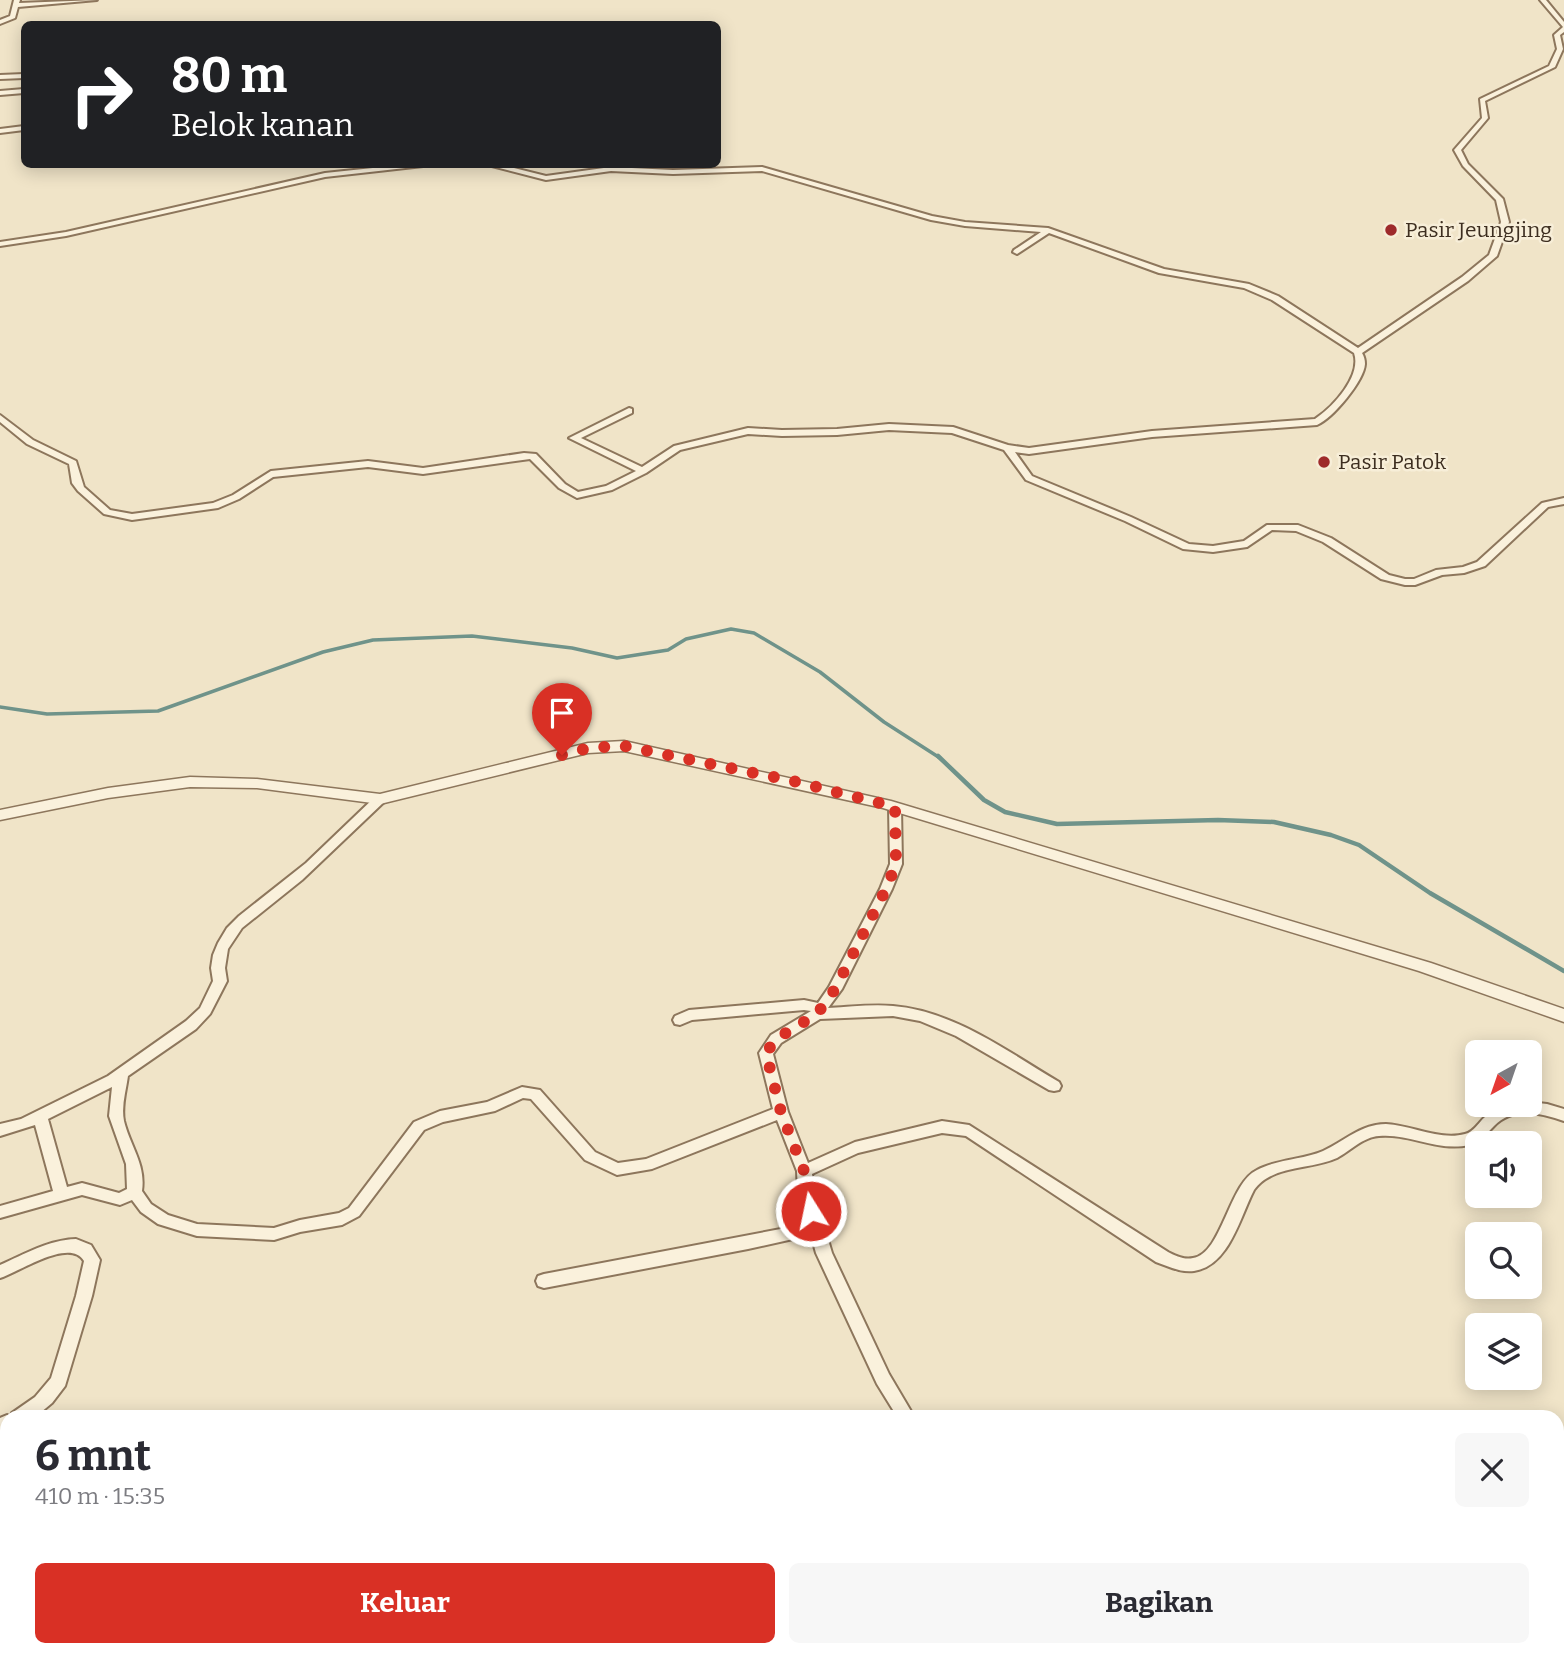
<!DOCTYPE html>
<html lang="id">
<head>
<meta charset="utf-8">
<style>
	:root { --surface:#fff; --page:#f7f7f7; --text:#2b2b33; --muted:#7c7c81; --accent:#d93025 }
	body { margin:0; font-family:Bitter,serif; background:var(--page); color:var(--text); height:100vh; display:flex; flex-direction:column; font-size:26px; white-space:nowrap }
	* { box-sizing:border-box; margin:0 }
	p { font-size:23px; color:var(--muted) }
	.icon { flex:none; width:38px; height:38px; fill:none; stroke:currentColor; stroke-width:2; stroke-linecap:round; stroke-linejoin:round }
	.map { position:relative; flex:1; overflow:hidden }
	.details { position:absolute; left:0px; top:1410px; width:1564px; height:247px; display:flex; flex-direction:column; background:var(--surface); border-radius:21px 21px 0 0; box-shadow:0 4px 18px #0003 }
	.details>* { flex:none }
	.hud { position:absolute; left:21px; top:21px; width:700px; height:147px; border-radius:10px; box-shadow:0 4px 18px #0003; background:#202124; color:#fff; overflow:hidden }
	.needle { width:46px; rotate:220deg }
	.tools { position:absolute; left:1465px; top:1040px; display:grid; gap:14px }
	.tools a { display:grid; place-items:center; width:77px; height:77px; border-radius:10px; background:var(--surface); box-shadow:0 4px 18px #0003; font-size:35px }
	.pin { position:absolute; display:grid; place-items:center; width:60px; height:60px; color:#fff; margin:-72px -30px; border-radius:50% 50% 50% 0; rotate:-45deg; box-shadow:0 0 7px #0007 }
	.pin .icon { rotate:45deg }
	.me { position:absolute; width:77px; margin:-38px; rotate:350deg; stroke-linejoin:round; filter:drop-shadow(0 0 5px #0008) }
	.turn { display:flex; align-items:center; gap:24px; height:147px; padding:0 35px; font-size:32px }
	.turn .icon { width:91px; height:91px; stroke-width:2.5 }
	.turn b { display:block; font-size:49px; line-height:60px }
	.round { display:grid; place-items:center; flex:none; width:74px; height:74px; border-radius:10px; background:var(--page) }
	.head { display:flex; align-items:center; justify-content:space-between; height:119px; padding:0 35px }
	h1 { font-size:42px; font-weight:700; line-height:52px }
	.cta { display:flex; gap:14px; margin-top:auto; padding:14px 35px }
	.cta a { flex:1; height:80px; border-radius:10px; background:var(--accent); color:#fff; font-size:28px; font-weight:700; line-height:80px; text-align:center }
	.cta a+a { background:var(--page); color:var(--text) }
	.map>svg:first-child { display:block }
</style>
</head>
<body>
<div class="map">
<svg width="1564" height="1657" viewBox="0 0 1564 1657">
	<rect width="100%" height="100%" fill="#f0e4c8"/>
	<g fill="none" stroke-linecap="round" stroke-linejoin="round">
		<path stroke="#6f938a" stroke-width="3.5" d="M0,707L47,714L158,711L323,652L373,640L472,636L572,648L617,658L668,650L686,639L731,629L754,633L820,672L884,722L940,758"/>
		<path stroke="#6f938a" stroke-width="4.5" d="M938,756L984,800L1005,812L1057,824L1218,820L1274,822L1331,835L1359,845L1430,893L1564,971"/>
		<defs>
			<path id="minor" d="M14,0H20L19,3L97,0L18,7L15,18L0,24V20L10,16Z
				M1540,0H1546L1564,22V32L1560,35L1563,49L1555,67L1485,101L1488,118L1461,150L1468,164L1503,199L1509,222L1497,256L1468,281L1362,353C1364,356 1365,360 1365,364C1364,381 1333,418 1317,425L1152,437L1029,454L1015,452L1032,476L1131,517L1189,544L1213,546L1244,541L1267,525H1298L1331,538L1389,575L1405,579H1414L1436,570L1463,567L1477,562L1542,503L1564,498V504L1548,507L1485,566L1464,573L1442,575L1415,585H1405L1381,579L1323,542L1296,531L1272,530L1247,547L1213,552L1183,549L1125,521L1026,480L1004,450L952,433L889,430L837,435L782,436L748,434L680,450L646,473L612,490L577,498L559,488L530,459L423,474L368,467L273,477L239,499L218,508L132,520L104,514L78,491L72,483L69,464L27,444L0,422V415L33,440L76,461L84,487L110,510L132,514L213,503L233,495L271,471L368,461L423,468L524,453L536,454L565,484L578,492L606,486L636,471L569,438L629,408L632,409V413L581,438L642,467L674,446L748,428L782,430L837,429L889,424L953,427L1008,445L1029,448L1152,431L1315,419C1333,407 1362,376 1354,353L1272,300L1244,288L1159,273L1049,233L1017,254L1013,252L1014,250L1041,232L965,226L931,220L762,171L673,174L611,171L546,180L484,164H498L546,176L611,167L673,170L762,167L932,216L965,222L1048,228L1164,269L1249,284L1278,296L1358,348L1462,277L1489,255L1501,222L1496,200L1463,166L1454,150L1482,118L1480,99L1549,66L1557,49L1554,35L1563,27Z
				M24,74V78L0,79V75Z
				M24,89V93L0,95V91Z
				M24,126V130L0,133V129Z
				M411,164H441L325,177L66,236L0,246V242L66,232L325,173Z
				M380,795L384,796L386,799L384,802L302,880L242,928L228,949L225,968L227,981L210,1014L196,1029L128,1076C126,1091 121,1106 124,1121C130,1146 146,1164 142,1191L151,1204L168,1215L197,1224L274,1228L300,1220L339,1213L349,1208L414,1122L440,1111L487,1102L522,1087L540,1090L595,1152L618,1163L646,1159L773,1109L759,1053L771,1035L811,1011L804,1010L692,1020L680,1025L675,1024L673,1020L675,1016L689,1010L804,1000L818,1003L829,987L880,889L890,864L889,807L895,803L901,807L902,864L892,889L842,989L828,1008C850,1007 872,1004 893,1006C954,1011 1008,1052 1059,1082L1061,1086L1059,1090L1054,1091L1049,1090L956,1036L920,1021L893,1016L820,1019L781,1043L773,1054L788,1112L808,1163L855,1142L942,1121L969,1125L1168,1252C1176,1256 1184,1260 1193,1258C1222,1254 1229,1183 1257,1170C1277,1159 1302,1160 1323,1151C1345,1141 1361,1124 1386,1124C1411,1125 1440,1141 1465,1134C1474,1132 1478,1123 1485,1117C1498,1105 1513,1104 1530,1104V1102L1547,1104L1564,1109V1121C1541,1113 1513,1106 1494,1126C1486,1134 1480,1142 1469,1145C1438,1152 1409,1133 1379,1136C1363,1137 1350,1151 1337,1158C1311,1170 1271,1165 1254,1190C1240,1217 1229,1266 1194,1271C1181,1273 1168,1266 1156,1262L966,1136L942,1133L858,1153L812,1174L814,1193L832,1253L889,1374L915,1418H898L877,1384L816,1253L811,1235L748,1249L544,1288L538,1286L536,1281L538,1276L544,1274L807,1224L798,1193L797,1171L777,1120L652,1169L617,1175L585,1160L531,1099L523,1098L495,1111L443,1122L424,1130L359,1216L342,1225L300,1232L274,1240L197,1236L158,1224L141,1212L132,1200L120,1205L82,1195L0,1218V1206L53,1191L35,1125L0,1136V1124L21,1119L108,1076L186,1021L200,1008L213,981L211,968L213,955L218,943L227,928L239,916L306,863L376,796ZM112,1087L109,1116L126,1164L127,1189L119,1193L82,1183L67,1187L48,1119Z
				M76,1239L91,1245L100,1260L92,1296L65,1386L52,1403L34,1418H7V1431L0,1434V1418L7,1415L10,1417L12,1413L35,1397L51,1378L76,1296L84,1261C70,1237 19,1272 0,1278V1265C25,1254 48,1240 76,1239Z
				M372,1650H406L402,1657H369Z
				M899,1650H918L920,1657H902Z
				M1021,1650H1039L1040,1657H1022Z"/>
			<path id="tertiary" d="M624,741L891,801L1431,963L1564,1009V1022L1419,971L883,808L624,751L588,753L380,804L257,788L190,787L108,798L0,820V810L108,788L190,777L257,779L380,794L588,743Z"/>
		</defs>
		<use href="#minor" stroke="#8d765c" stroke-width="4"/>
		<use href="#tertiary" stroke="#8d765c" stroke-width="3"/>
		<use href="#minor" fill="#faf1dc" fill-rule="evenodd"/>
		<use href="#tertiary" fill="#faf1dc" fill-rule="evenodd"/>
	</g>
	<g fill="none" stroke-linecap="round" stroke-linejoin="round">
		<path stroke="#d93025" stroke-width="12" stroke-dasharray="0 21.6" d="M562,755L588,748L624,746L793,781L895,807L896,864L886,889L835,989L817,1014L776,1039L766,1053L781,1112L804,1171L811,1211"/>
	</g>
	<g fill="#9e2a2b" stroke="#f7eed8" stroke-width="2.5">
		<circle cx="1391" cy="230" r="7"/>
		<circle cx="1324" cy="462" r="7"/>
	</g>
	<g text-anchor="middle" dominant-baseline="central" stroke-width="5" stroke-linejoin="round" paint-order="stroke">
		<g font-size="21" fill="#3d2e20" stroke="#f7eed8" text-anchor="start">
			<text x="1405" y="230">Pasir Jeungjing</text>
			<text x="1338" y="462">Pasir Patok</text>
		</g>
	</g>
</svg>
<div class="tools">
<a><svg class="needle" viewBox="-14 -14 28 28"><path d="M0-13l5 13h-10z" fill="#e53935"/><path d="M0 13l5-13h-10z" fill="#7c7c81"/></svg></a>
<a><svg class="icon" aria-label="sound" viewBox="0 0 24 24"><path d="M4 9h4l5-4v14l-5-4H4zM17 9q2 3 0 6"/></svg></a>
<a><svg class="icon" aria-label="search" viewBox="0 0 24 24"><circle cx="10" cy="10" r="6"/><path d="M15 15l6 6"/></svg></a>
<a><svg class="icon" aria-label="layers" viewBox="0 0 24 24"><path d="M12 4l9 5-9 5-9-5zM3 14l9 5 9-5"/></svg></a>
</div>
<div class="pin" style="left:562px;top:755px;background:#d93025"><svg class="icon" aria-label="arrive" viewBox="0 0 24 24"><path d="M6 21V4h12l-3 4 3 4H6"/></svg></div>
<svg class="me" style="left:811px;top:1211px" viewBox="-20 -20 40 40"><circle r="17" fill="#d93025" stroke="#fff" stroke-width="3"/><path d="M0-11L8 9 0 5-8 9z" fill="#fff"/></svg>
<div class="hud">
<div class="turn"><svg class="icon" aria-label="right" viewBox="0 0 24 24"><path d="M7 20v-9h11M14 6l5 5-5 5"/></svg><div><b>80 m</b>Belok kanan</div></div>
</div>
<section class="details">
<div class="head"><div><h1>6 mnt</h1><p>410 m · 15:35</p></div><a class="round"><svg class="icon" aria-label="close" viewBox="0 0 24 24"><path d="M6 6l12 12M18 6L6 18"/></svg></a></div>
<div class="cta"><a>Keluar</a><a>Bagikan</a></div>
</section>
</div>
</body>
</html>
